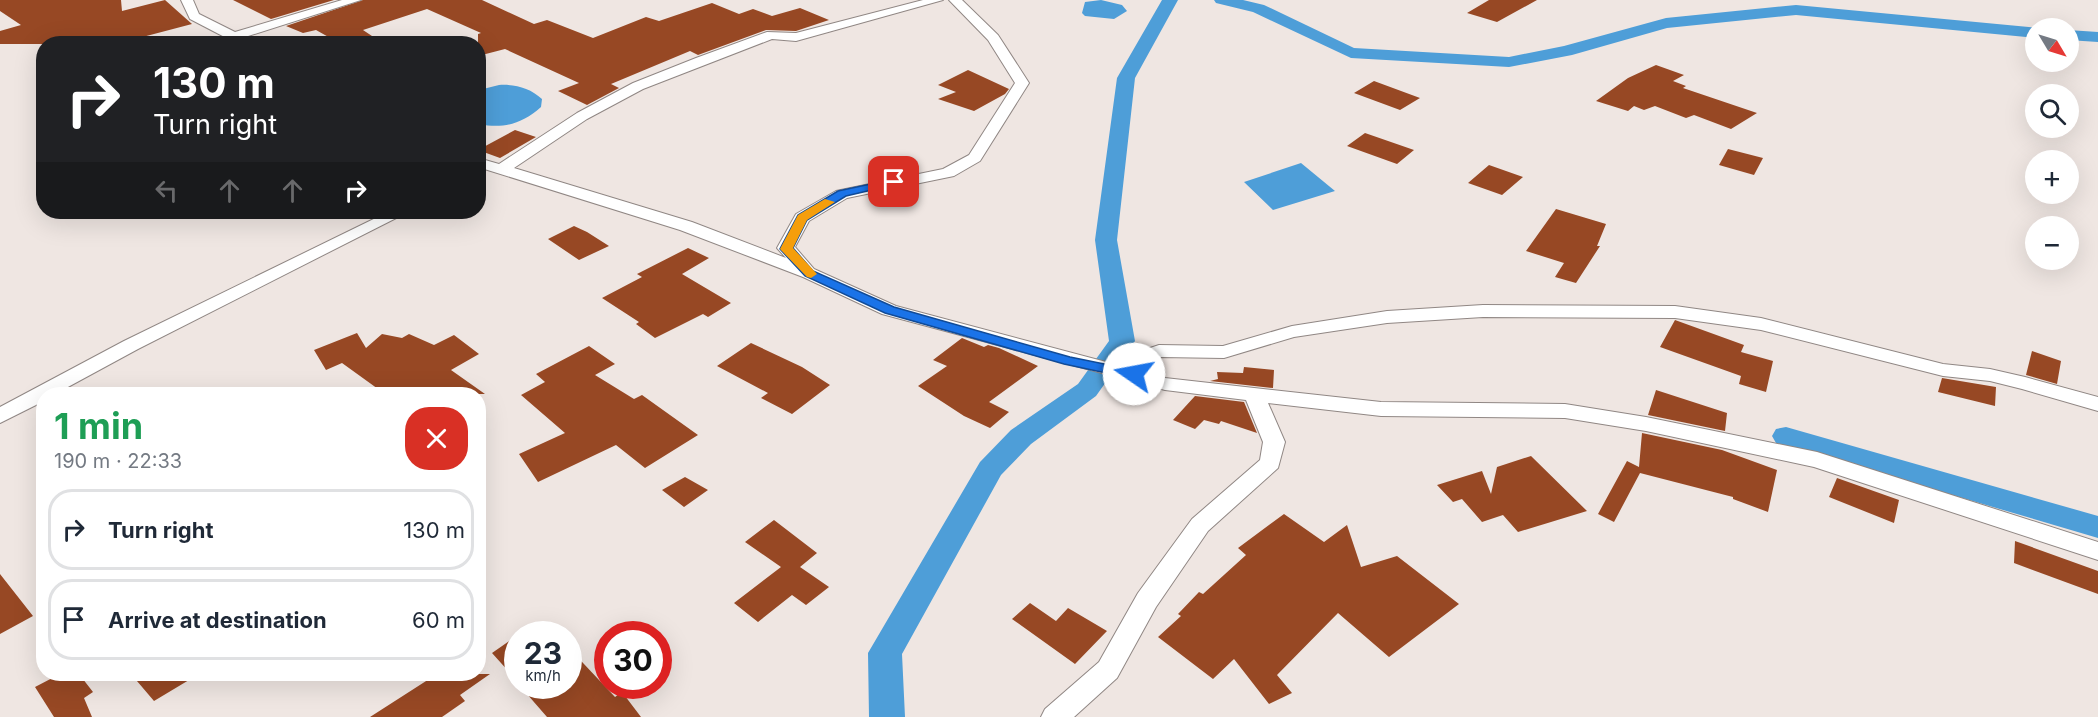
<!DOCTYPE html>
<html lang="en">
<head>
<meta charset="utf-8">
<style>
	:root { --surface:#fff; --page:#f2f2f3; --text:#1f2937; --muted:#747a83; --line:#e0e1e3 }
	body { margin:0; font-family:Inter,sans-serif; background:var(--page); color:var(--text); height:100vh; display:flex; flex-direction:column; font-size:22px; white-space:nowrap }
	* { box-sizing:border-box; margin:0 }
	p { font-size:20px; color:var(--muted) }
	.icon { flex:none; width:33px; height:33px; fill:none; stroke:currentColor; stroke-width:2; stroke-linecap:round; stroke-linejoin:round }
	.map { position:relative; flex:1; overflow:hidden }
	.sheet { position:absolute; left:36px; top:387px; width:450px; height:294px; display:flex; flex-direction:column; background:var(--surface); border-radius:24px; box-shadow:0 6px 24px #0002 }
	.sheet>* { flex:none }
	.banner { position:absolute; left:36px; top:36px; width:450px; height:183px; border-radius:24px; box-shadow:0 6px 24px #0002; background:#202124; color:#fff; overflow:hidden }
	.needle { width:39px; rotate:128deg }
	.controls { position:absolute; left:2025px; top:18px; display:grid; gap:12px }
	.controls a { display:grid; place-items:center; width:54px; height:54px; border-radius:50%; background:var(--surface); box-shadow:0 6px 24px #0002; font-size:30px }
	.speed { position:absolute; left:504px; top:621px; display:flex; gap:12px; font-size:30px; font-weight:700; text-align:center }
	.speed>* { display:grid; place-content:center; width:78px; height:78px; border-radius:50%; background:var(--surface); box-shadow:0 6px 24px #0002; line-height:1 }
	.speed small { font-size:15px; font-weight:400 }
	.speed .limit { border:9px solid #d22; background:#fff; color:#111 }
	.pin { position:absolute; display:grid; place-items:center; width:51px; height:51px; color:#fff; margin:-26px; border-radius:12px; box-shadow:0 3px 9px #0006 }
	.me { position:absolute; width:66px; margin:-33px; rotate:282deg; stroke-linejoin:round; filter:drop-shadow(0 0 4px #0008) }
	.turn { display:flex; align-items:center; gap:21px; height:126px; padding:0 18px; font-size:27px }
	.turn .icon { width:78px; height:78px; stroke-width:2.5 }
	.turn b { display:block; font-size:42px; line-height:51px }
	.lanes { display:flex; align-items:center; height:57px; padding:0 18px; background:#0003; justify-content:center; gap:30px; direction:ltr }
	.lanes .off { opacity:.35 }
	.round { display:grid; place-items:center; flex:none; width:63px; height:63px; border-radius:24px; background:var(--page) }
	.summary { display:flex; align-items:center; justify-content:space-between; height:102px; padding:0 18px }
	h1 { font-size:36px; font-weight:700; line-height:45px; color:#1e9e55 }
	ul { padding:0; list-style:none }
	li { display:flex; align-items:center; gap:18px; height:81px; margin:0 12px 9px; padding:0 6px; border:3px solid var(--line); border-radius:24px }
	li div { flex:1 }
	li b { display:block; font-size:22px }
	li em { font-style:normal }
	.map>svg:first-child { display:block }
</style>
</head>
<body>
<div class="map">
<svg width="2098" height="717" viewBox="0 0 2098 717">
	<rect width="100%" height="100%" fill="#efe6e2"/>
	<path fill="#4e9ed8" d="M1101,0L1122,5L1127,11L1114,19L1085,16L1082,13L1085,2Z
		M499,85C515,84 530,88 542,99L541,107C522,124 503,129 479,124V90Z
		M1301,163L1335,191L1273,210L1244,182Z"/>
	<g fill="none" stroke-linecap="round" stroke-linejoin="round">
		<path fill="#4e9ed8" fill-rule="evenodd" d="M1162,0H1178L1135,78L1117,240L1135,341L1096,396L1031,444L1001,475L902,654L905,717H869L868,653L980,462L1011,430L1078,384L1109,341L1095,240L1117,78Z
			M1214,0H1243L1264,5L1354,48L1509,57L1564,46L1666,18L1796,5L2038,28H2036V38L1796,15L1667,28L1572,55L1509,67L1351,58L1253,12L1216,3Z
			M2068,30L2098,32V42L2068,40Z
			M1786,427L2098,516V538L1776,443L1772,436L1776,429Z"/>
	</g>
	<path fill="#974824" d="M0,0H121L122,11L165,0L192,24L116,44H0V31L21,25L0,11Z
		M233,0H334L271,19Z
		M363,0H482L534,24L547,20L593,38L646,17L659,21L712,3L739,14L753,9L772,16L800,8L829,20L796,31L766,30L698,55L690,51L611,84L619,88L587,105L558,91L579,83L505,49L478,56V34L481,33L427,9L363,30L372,36L348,44H341L316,30L303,33L286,26Z
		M1489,0H1537L1497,22L1467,13Z
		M1656,65L1684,75L1673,81L1686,86L1683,88L1757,113L1731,129L1694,115L1686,118L1655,106L1644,110L1634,106L1628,111L1596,101L1628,78Z
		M968,70L1009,89L1005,94L974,111L938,99L956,92L938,85Z
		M1374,81L1420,98L1400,110L1354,93Z
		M515,130L536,137L500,158L478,150Z
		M1365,133L1414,150L1397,164L1347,146Z
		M1728,149L1763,158L1754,175L1719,165Z
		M1489,165L1523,177L1502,195L1468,183Z
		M1556,209L1606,224L1597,246H1600L1576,283L1555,277L1564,263L1526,251Z
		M574,226L587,232L609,246L579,260L548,239Z
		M688,248L709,258L682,274L731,303L708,317L703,314L655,338L636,324L639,322L602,298L642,277L637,274Z
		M1675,320L1744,345L1741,352L1773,361L1766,392L1739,384L1741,376L1660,347Z
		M357,333L366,348L382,334L402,338L409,334L434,345L454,335L479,354L451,370L485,394H385L342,363L326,370L314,350Z
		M962,338L984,347L988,345L999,348L1038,366L989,402L1009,412L990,428L964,416L918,386L947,366L933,360Z
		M751,343L802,367L830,385L792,414L761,398L768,393L717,366Z
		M589,346L615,364L595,375L634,399L642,395L698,435L645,468L616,445L538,482L519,454L565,433L521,395L545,382L536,374Z
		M2032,351L2061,361L2057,384L2026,375Z
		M1244,367L1274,370L1273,388L1210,381L1218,379L1217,372L1243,373Z
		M1942,378L1996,387L1995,406L1938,392Z
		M1656,390L1727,413L1725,431L1648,415Z
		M1195,396L1244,402L1257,433L1221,421L1219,424L1204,420L1195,429L1173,420Z
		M1642,433L1722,450L1777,470L1768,512L1733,499V497L1640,473L1614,522L1598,514L1627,461L1639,467Z
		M1531,456L1587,511L1518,532L1503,515L1482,522L1462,499L1453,502L1437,485L1482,471L1491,494L1497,467Z
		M685,477L708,490L684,507L662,490Z
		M1837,478L1899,500L1894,523L1829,497Z
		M1284,514L1324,542L1347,525L1361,567L1397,556L1459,604L1389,657L1338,613L1277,675L1292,693L1269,704L1234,659L1213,679L1158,637L1181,616L1178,614L1199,592L1203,594L1246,555L1238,548Z
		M774,520L817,553L800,567L829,587L806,605L792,595L758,622L734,603L781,567L745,542Z
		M2015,541L2098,571V594L2014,563Z
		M0,574L33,616L0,634Z
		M1030,603L1056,621L1068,608L1107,631L1075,664L1012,619Z
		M518,635V682L492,653Z
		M568,647L615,697L622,692L641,717H547L520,686H568Z
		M60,674H79L93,692L84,698L92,717H54L35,687Z
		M131,674H199L154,701Z
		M437,674H490L460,695L465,701L442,717H370Z"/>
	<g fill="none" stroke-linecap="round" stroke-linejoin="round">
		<defs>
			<path id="street" d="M181,0H193L199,14L235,32L342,0H361L245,37L250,44H238L190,19Z
				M923,0H943L796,41L772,39L643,89L587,119L514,168L692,222L786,258L777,248L796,214L836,191L943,169L969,155L1015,83L988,40L949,0H962L998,35L1029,83L980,161L954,176L847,198L809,221L795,247L814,269L896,306L1125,367L1129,355L1159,345L1223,346L1292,326L1387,311L1483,305L1675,306L1761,318L1943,364L1990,369L2025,377L2098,397V411L2022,389L1990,381L1943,376L1761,330L1675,318L1483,317L1387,323L1294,337L1224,358L1161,357L1145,362L1144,372L1165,378L1381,402L1565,404L1646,417L1817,452L2098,542V560L1814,467L1646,431L1565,418L1381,416L1268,403L1285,442L1278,468L1208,531L1156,607L1117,678L1074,717H1041L1045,709L1099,662L1138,593L1192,519L1260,460L1263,442L1246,400L1165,390L882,314L803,277L680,230L478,167V158L499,164L577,113L633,83L696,58L767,32L796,33Z
				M388,212H408L138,349L55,394H44V401L0,423V407L124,341Z"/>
		</defs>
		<use href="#street" stroke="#908784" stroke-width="2"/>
		<use href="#street" fill="#fff" fill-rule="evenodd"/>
	</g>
	<path fill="#1a73e8" stroke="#114b97" stroke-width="1.5" d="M894,179L898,180V184L846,196L807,220L793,248L813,271L894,307L1070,357L1139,371V377L1134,379L1064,364L885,313L805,276L780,249L798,215L838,191Z"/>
	<path fill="#f59e0b" d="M825,199L835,202L807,220L793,248L817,274L811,278L807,277L780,249L798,215Z"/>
</svg>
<div class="controls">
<a><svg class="needle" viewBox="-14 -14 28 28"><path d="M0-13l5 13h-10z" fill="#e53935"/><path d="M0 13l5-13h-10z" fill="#747a83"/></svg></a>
<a><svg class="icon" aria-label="search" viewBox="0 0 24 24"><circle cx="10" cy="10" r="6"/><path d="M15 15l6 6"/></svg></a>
<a>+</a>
<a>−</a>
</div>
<div class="speed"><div>23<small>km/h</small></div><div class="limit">30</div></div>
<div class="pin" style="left:894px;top:182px;background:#d93025"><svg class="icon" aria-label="arrive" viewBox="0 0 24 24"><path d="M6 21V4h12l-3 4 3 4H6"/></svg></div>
<svg class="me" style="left:1134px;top:374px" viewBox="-20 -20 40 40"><circle r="19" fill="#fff"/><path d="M0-13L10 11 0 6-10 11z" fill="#1a73e8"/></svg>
<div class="banner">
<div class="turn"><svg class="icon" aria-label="right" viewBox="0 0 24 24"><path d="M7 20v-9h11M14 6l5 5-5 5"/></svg><div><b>130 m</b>Turn right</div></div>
<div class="lanes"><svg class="icon off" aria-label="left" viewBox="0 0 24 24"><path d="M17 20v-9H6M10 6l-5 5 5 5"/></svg><svg class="icon off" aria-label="ahead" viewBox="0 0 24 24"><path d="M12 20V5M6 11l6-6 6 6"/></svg><svg class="icon off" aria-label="ahead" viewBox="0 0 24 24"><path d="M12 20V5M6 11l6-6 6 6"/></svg><svg class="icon" aria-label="right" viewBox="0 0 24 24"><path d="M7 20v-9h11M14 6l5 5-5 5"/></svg></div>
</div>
<section class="sheet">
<div class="summary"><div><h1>1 min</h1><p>190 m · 22:33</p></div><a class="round" style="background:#d93025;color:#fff"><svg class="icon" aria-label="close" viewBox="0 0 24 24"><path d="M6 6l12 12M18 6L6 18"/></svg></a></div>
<ul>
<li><svg class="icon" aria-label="right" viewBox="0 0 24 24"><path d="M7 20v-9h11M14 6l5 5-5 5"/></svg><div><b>Turn right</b></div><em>130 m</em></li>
<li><svg class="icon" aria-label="arrive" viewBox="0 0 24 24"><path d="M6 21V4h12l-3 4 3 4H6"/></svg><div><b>Arrive at destination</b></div><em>60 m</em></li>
</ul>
</section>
</div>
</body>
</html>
